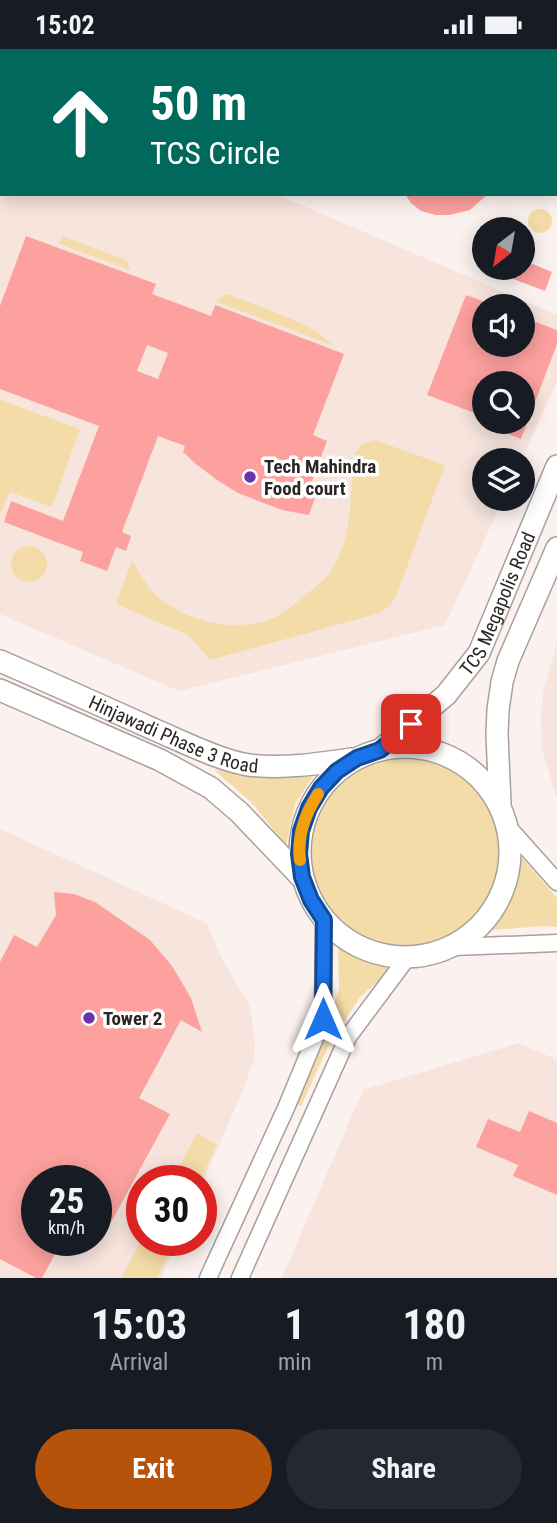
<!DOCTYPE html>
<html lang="en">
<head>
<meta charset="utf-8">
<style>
	:root { --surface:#171b24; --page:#242831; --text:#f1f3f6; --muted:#9ea1a6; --accent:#b45309 }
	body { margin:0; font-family:"Roboto Condensed",sans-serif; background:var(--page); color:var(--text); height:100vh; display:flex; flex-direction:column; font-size:26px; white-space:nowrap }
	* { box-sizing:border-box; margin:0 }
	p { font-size:23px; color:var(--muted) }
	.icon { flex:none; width:38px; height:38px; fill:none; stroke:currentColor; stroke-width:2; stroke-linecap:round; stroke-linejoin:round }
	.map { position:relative; height:1229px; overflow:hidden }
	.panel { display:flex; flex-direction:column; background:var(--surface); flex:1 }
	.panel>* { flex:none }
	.top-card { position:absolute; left:0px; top:0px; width:558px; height:147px; box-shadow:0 4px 18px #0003; background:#00695c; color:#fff; overflow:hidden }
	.needle { width:46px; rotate:211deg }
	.tools { position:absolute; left:472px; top:168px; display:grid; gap:14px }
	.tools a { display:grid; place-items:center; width:63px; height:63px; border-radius:50%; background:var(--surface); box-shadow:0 4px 18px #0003; font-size:35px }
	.speed { position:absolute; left:21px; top:1116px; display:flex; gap:14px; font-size:35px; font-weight:700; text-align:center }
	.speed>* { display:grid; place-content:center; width:91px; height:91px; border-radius:50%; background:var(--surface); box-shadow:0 4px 18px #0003; line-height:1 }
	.speed small { font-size:18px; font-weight:400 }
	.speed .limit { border:10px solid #d22; background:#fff; color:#111 }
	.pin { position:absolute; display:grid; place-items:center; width:60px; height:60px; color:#fff; margin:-30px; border-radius:14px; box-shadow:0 4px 10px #0006 }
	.me { position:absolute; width:77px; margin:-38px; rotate:0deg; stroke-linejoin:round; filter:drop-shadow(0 0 5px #0008) }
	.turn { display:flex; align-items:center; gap:24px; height:147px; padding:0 35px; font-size:32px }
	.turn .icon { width:91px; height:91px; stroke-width:2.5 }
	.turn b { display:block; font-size:49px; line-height:60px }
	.eta { display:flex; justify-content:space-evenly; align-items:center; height:119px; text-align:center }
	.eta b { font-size:42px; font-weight:700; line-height:49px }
	.cta { display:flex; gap:14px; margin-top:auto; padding:14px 35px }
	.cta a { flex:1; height:80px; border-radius:42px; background:var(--accent); color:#fff; font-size:28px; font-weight:700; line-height:80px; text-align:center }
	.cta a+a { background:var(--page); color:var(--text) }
	.status { display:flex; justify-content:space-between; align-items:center; height:49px; padding:0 35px; background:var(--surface); direction:ltr }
	.status svg { height:19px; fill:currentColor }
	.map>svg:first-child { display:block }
</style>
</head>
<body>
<div class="status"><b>15:02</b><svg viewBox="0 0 49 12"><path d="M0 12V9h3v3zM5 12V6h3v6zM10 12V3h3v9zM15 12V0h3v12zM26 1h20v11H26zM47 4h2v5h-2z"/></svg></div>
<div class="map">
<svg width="557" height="1229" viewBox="0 0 557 1229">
	<rect width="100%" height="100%" fill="#fbf1ee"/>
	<path fill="#f6e4dd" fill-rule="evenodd" d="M0,26L2,27V145H276L557,266V333L521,411H485V450H503L445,576L179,642L0,565ZM485,257H523V296H485ZM485,334H523V373H485Z
		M557,594V750L542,700L541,667L543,643Z
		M0,780L206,874L224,914L249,955L255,992L254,1011L241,1046L201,1137V1132H142V1192H177L161,1229H0ZM37,1132H96V1192H37Z
		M519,994L557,1011V1229H282L363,1041Z"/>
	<path fill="#f4dca8" d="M528 172a12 12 0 1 1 24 0a12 12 0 1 1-24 0Z
		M62,187L126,211L131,221L59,195Z
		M227,245C255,257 313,273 332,296L215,252Z
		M0,351L80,380L52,458L10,443L0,465Z
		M374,391L445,416L396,547L390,556L380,564L210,611L188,586L116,555L132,511C138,521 144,533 152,542C179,571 229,583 266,572C279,568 292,557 302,549C312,540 326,531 333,519C354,483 349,445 355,405L362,395Z
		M11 515a18 18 0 1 1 36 0a18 18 0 1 1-36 0Z
		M310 803a95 95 0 1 1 190 0a95 95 0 1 1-190 0Z
		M214,721L264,725L316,723L295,755L286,796L252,754Z
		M522,809L557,849V878L543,877L490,881L513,846Z
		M338,898L363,911L392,920L360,948L328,998L301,1057L297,1055L323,995L339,940Z
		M197,1084L217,1096L200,1132H172Z
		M142,1190V1192H174L157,1229H121Z"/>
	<path fill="#fca19e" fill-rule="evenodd" d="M405,145H488L470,161L449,166H436L421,162L411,154Z
		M26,187L156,235L152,245L211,267L215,256L344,305L313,386L327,392L309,440L317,443L309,466L282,461L238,444L217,431L196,415L183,403L185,397L158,387L122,483L131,487L126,502L116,498L107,522L80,512L83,503L4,473L11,452L63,472L99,377L0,340V257ZM147,296L168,304L158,330L137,322Z
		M523,211L552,223L545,242L487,220L523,219Z
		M466,246L485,253V296H523V268L557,281V295L521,390L479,373H523V334H485V368L427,346Z
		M54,843L74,845L95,853L150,891L172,917L191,949L202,983L181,971L139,1049L170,1065L109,1177L96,1170V1132H37V1192H62L42,1229H36L0,1210V913L14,886L37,898L56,866Z
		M529,1062L557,1074V1146L513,1127L518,1116L476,1098L488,1070L520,1083Z"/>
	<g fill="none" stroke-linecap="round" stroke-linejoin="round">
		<defs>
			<path id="minor" d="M508,778L557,833
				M453,898L557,894
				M208,1229L286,1059L323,970L324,871
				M240,1229L348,988L407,909"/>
			<g id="major">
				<path id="s1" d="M0,612C51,634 102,657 153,680C179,691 221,712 249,716C283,720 317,715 351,710"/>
				<path d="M0,641L160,711L211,739L239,763L302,829"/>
				<circle cx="405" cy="803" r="105"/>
				<path id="s2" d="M380,701L446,646L479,604L557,417"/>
				<path d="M500,755L497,685L498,661L502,633L508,612L557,499"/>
			</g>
		</defs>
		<use href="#minor" stroke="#a9a09c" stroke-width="19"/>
		<use href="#major" stroke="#a9a09c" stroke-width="24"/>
		<use href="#minor" stroke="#fff" stroke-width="16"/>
		<use href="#major" stroke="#fff" stroke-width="21"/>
	</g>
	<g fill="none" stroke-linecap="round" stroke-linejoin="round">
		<defs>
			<path id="route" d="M323,970L324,871L311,851L302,828L299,805L301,782L309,759L321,739L337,722L357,709L380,701L411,675"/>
		</defs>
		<use href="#route" stroke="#114b97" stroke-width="18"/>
		<use href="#route" stroke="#1a73e8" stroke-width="12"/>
		<path stroke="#f59e0b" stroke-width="12" d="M300,811C297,788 305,765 318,745"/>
	</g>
	<g fill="#6736ad" stroke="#fff" stroke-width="2.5">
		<circle cx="250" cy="428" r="7"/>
		<circle cx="89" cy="969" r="7"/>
	</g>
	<g text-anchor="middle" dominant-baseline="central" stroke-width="7" stroke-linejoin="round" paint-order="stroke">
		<g font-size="19" font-weight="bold" fill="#2a2625" stroke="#fff" text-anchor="start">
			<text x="264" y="417">Tech Mahindra<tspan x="264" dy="22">Food court</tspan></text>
			<text x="103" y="969">Tower 2</text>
		</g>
		<g font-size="19" fill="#2a2625" stroke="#fff">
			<text stroke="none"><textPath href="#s2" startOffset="192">TCS Megapolis Road</textPath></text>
			<text stroke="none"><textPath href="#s1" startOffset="189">Hinjawadi Phase 3 Road</textPath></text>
		</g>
	</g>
</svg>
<div class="tools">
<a><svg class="needle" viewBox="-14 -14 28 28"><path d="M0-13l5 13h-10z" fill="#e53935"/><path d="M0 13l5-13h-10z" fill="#9ea1a6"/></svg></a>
<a><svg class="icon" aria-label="sound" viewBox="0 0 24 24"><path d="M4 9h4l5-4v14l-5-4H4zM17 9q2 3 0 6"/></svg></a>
<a><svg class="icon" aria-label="search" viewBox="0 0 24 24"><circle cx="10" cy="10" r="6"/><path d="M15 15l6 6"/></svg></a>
<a><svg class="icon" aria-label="layers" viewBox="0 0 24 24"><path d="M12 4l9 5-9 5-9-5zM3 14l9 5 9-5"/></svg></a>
</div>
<div class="speed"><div>25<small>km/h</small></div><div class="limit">30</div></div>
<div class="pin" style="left:411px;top:675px;background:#d93025"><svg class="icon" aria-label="arrive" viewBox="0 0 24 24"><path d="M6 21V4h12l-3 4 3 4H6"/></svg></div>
<svg class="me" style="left:323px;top:970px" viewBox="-20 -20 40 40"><path d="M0-17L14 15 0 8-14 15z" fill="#1a73e8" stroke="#fff" stroke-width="4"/></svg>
<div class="top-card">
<div class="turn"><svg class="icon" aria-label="ahead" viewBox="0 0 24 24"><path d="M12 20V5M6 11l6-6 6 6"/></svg><div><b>50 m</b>TCS Circle</div></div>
</div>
</div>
<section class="panel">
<div class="eta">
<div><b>15:03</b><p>Arrival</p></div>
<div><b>1</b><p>min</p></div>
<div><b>180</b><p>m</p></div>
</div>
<div class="cta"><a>Exit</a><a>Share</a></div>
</section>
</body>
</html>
